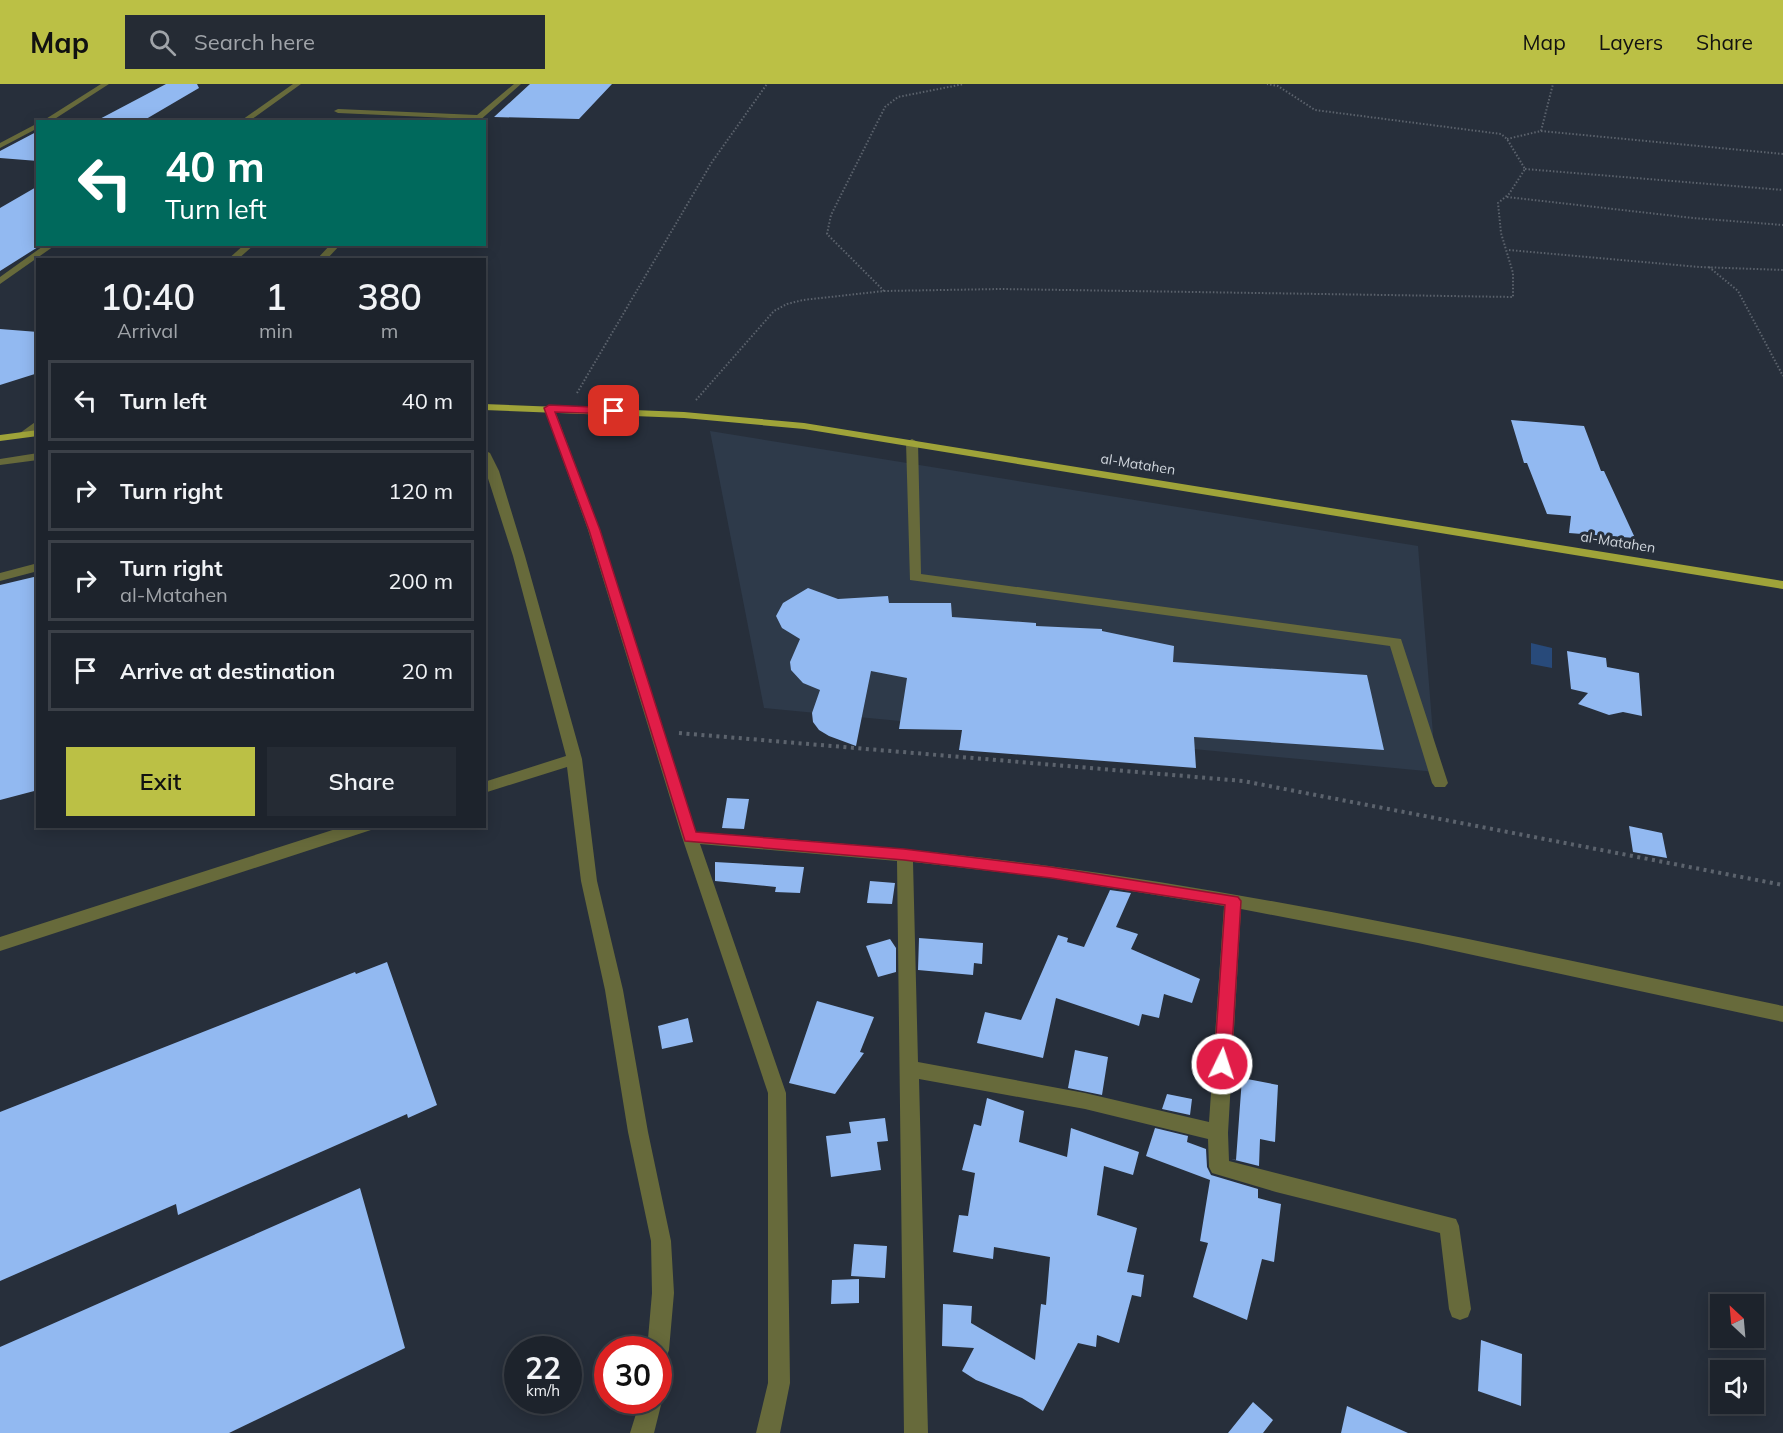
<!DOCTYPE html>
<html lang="en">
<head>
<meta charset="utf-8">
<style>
	:root { --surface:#1d232c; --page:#252b34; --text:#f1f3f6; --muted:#a0a4a9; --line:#3b4048; --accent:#bbc045 }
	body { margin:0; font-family:Mulish,sans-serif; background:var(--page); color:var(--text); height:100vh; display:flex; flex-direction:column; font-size:22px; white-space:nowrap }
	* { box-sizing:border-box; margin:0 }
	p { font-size:20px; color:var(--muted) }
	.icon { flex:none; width:33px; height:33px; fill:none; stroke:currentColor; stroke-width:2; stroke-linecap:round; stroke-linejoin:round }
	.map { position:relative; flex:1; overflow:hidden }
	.side { position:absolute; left:36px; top:174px; width:450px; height:570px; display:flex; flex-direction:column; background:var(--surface); border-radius:0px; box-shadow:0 3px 15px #0003,0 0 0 2px var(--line) }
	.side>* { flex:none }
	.guide { position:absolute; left:36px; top:36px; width:450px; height:126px; border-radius:0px; box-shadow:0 3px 15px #0003,0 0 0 2px var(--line); background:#00695c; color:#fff; overflow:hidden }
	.needle { width:39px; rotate:334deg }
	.controls { position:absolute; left:1710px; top:1210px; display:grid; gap:12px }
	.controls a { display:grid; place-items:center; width:54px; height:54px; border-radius:0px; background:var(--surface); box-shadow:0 3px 15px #0003,0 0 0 2px var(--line); font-size:30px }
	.speed { position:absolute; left:504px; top:1252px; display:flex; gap:12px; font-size:30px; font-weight:700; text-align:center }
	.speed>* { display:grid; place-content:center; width:78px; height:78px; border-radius:50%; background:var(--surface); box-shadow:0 3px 15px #0003,0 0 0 2px var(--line); line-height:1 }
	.speed small { font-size:15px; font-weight:400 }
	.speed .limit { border:9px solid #d22; background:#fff; color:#111 }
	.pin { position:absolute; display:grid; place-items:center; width:51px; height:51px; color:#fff; margin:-26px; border-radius:12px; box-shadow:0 3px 9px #0006 }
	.me { position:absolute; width:66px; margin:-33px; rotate:4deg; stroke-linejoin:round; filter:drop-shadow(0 0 4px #0008) }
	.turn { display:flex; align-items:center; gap:21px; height:126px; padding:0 30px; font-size:27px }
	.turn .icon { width:78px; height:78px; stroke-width:2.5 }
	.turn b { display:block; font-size:42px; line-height:51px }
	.eta { display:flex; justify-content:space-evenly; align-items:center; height:102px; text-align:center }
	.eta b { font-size:36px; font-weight:600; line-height:42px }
	.cta { display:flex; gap:12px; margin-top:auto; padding:12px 30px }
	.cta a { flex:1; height:69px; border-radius:0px; background:var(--accent); color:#111; font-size:24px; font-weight:600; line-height:69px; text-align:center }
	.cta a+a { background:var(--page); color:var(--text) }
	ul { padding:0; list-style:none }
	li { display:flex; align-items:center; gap:18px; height:81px; margin:0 12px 9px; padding:0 18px; border:3px solid var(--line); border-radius:0px }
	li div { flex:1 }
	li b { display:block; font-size:22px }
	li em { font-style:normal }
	header { display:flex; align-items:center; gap:36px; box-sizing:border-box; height:84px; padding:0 30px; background:var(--accent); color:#111 }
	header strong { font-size:28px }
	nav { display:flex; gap:33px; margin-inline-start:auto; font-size:21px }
	.search { width:420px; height:54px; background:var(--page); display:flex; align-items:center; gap:15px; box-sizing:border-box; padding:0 21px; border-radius:0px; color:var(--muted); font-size:22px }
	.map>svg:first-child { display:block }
</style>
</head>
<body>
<header>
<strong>Map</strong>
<div class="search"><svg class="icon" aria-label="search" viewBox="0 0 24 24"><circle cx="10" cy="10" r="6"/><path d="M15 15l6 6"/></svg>Search here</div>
<nav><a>Map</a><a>Layers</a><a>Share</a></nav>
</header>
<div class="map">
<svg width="1783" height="1349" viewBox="0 0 1783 1349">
	<rect width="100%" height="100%" fill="#272f3b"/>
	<path fill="#2e3a4a" d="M710,347L1418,462L1436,688L764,624Z"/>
	<path fill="#284a7a" d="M1531,559L1552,564V584L1531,580Z"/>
	<path fill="#92b9f1" d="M166,0H197L199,4L141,38H94Z
		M530,0H612L579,35L494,33Z
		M38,47V77L0,74V67Z
		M38,102V163L0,187V124Z
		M0,245L38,248V289L0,301Z
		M1511,336L1584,342L1601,387H1604L1635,454L1569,449L1571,432L1547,430L1527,379H1524Z
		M38,492V706L0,716V501Z
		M808,504L838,515L888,512L889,519H951L952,533L1036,539V542L1102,545V547L1174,562L1173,578L1367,591L1384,666L1194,653L1196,684L959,666L962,646L899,645L907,594L871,587L856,662L829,652L819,646L813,638L812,629L820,606L803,599L791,586L790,578L800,555L782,544L776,532L783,519Z
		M1567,567L1606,574L1607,583L1639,589L1642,632L1623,628L1609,631L1578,620L1588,609L1571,605Z
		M727,714L749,715L744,745L722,744Z
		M1629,742L1662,749L1667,774L1633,768Z
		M715,778L804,783L800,809L775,808L776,803L715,797Z
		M870,797L895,799L892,820L867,819Z
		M1110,806L1131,809L1116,843L1138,850L1131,865L1200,895L1192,919L1164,910L1159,934L1142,930L1139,942L1056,914L1043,974L977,959L985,928L1021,936L1058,851L1068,854L1067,858L1084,863Z
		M919,854L983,859L982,880L974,879L973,891L918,886Z
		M890,855L896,864V888L878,893L866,862Z
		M387,878L437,1021L408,1034L407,1030L178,1131L176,1120L0,1197V1028L355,888L356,890Z
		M817,917L874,933L860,968L864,969L835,1010L789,999Z
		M688,934L693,958L662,965L658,942Z
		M1075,966L1108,973L1102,1011L1068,1004Z
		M1242,994L1278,1001L1275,1058L1260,1055L1259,1082L1231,1075L1236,1076Z
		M1167,1010L1192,1015L1190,1031L1162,1025Z
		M987,1014L1024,1027L1019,1058L1067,1073L1071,1044L1139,1068L1133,1091L1104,1082L1097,1131L1137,1144L1127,1188L1144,1191L1141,1213L1132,1211L1119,1259L1097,1251L1096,1263L1078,1259L1043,1327L1022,1314L976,1296L962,1287L974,1264L942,1262L943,1220L972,1222L971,1239L1035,1276L1041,1220L1046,1221L1050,1173L994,1163L993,1175L953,1168L959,1131L968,1132L975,1089L962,1086L974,1040L981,1042Z
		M885,1034L888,1057L877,1058L881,1086L831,1093L826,1052L851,1049L849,1038Z
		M1155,1044L1188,1052L1187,1058L1206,1065L1207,1083L1211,1091L1258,1105V1114L1281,1120L1274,1178L1262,1175L1247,1236L1193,1213L1208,1159L1200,1157L1210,1096L1146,1072Z
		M360,1104L405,1264L229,1349H0V1263Z
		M854,1160L887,1162L885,1194L851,1192Z
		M859,1195V1219L831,1220L832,1196Z
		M1481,1256L1522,1270L1521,1322L1478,1307Z
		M1253,1318L1273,1336L1263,1349H1228Z
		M1347,1322L1408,1349H1341Z"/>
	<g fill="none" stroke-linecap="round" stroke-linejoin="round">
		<path stroke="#5c636d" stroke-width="2" stroke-dasharray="1.5 2" stroke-linecap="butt" d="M1541,47L1783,70
			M1507,55L1541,47L1553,0
			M1525,85L1783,106
			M1507,113L1693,134L1783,141
			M1509,166L1699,183L1783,186
			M1709,183L1738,207L1783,292
			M884,207L827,150L831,131L885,23L898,13L964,0
			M577,309L712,78L767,0
			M696,316L774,227L787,220L803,216L884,207L1001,205L1513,213V189L1501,149L1498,119L1509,110L1525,85L1507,55L1501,50L1315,26L1278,2L1267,0"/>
		<path stroke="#5c636d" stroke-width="4" stroke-dasharray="3 4.5" stroke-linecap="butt" d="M679,649L1243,697L1783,801"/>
		<path fill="#676a3b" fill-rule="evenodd" d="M101,0H109L50,38H41Z
			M293,0H301L248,38H239Z
			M514,0H521L478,38H470L472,35L338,29L334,27L338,25L477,31Z
			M38,39V44L0,64V59Z
			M46,160H57L0,200V193Z
			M245,160H255L237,176H227Z
			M331,160H341L326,176H316Z
			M549,321L554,324L600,446L696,748C814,757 931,766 1049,782C1296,815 1540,870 1783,922V938L1418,859L1241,825L1228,1049L1229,1077L1456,1135L1459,1142L1471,1225L1468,1233L1460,1236L1452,1233L1449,1225L1440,1149L1276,1108L1212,1089L1209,1083L1208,1055L1085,1025L919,995L928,1349H904L897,777L700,760L786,1009L790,1299L780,1349H756L768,1299V1009L682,753L588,446L544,324ZM913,778L1050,794L1224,822L1209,1038L1085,1009L918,978Z
			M38,336V345L28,353H20V349Z
			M912,355L918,358L921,490L1401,555L1448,699L1445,703H1435L1432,699L1390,562L910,496L906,358Z
			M484,366L490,369L499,387L525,472L582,675L597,797L623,906L648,1048L671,1157L674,1209L669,1266L666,1274L658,1277V1266H647L652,1209L651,1157L628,1048L605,906L581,797L567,683L484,709V698L566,672L513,472L484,382Z
			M38,369V376L0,381V375Z
			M38,479V487L0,497V489Z
			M345,742H373L371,746L0,867V853Z
			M658,1309L662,1317L654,1349H630L640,1317H658Z"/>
		<path fill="#9fa339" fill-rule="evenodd" d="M484,320L684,328L804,339L1783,497V505L804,345L684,334L484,326Z
			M38,346V352L0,357V351Z"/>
	</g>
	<path fill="#e11d48" stroke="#92132f" stroke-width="1.5" d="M549,321L614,324L619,327L614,330L555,328L600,446L696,748L904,765L1051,783L1238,813L1241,817L1231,980L1228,985L1222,987L1216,985L1214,980L1225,821L1051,794L904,776L685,757L589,446L544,324Z"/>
	<g text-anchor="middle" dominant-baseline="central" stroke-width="6" stroke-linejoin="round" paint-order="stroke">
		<g font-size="14" fill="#d2d8df" stroke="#272f3b">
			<text transform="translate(1138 380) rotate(9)">al-Matahen</text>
			<text transform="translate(1618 458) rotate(9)">al-Matahen</text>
		</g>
	</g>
</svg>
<div class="controls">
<a><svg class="needle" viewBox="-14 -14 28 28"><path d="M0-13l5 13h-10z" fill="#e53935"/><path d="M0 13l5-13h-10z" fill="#a0a4a9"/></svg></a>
<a><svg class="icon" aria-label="sound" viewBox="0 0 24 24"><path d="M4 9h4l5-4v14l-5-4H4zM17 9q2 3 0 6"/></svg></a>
</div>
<div class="speed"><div>22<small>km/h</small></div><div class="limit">30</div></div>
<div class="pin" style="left:614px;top:327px;background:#d93025"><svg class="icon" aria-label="arrive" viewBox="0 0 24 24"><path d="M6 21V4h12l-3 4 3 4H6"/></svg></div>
<svg class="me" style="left:1222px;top:980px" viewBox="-20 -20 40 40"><circle r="17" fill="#e11d48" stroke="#fff" stroke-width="3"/><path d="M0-11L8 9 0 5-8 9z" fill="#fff"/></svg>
<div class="guide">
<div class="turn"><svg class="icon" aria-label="left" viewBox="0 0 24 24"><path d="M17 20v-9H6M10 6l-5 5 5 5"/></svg><div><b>40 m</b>Turn left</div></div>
</div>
<section class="side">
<div class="eta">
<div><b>10:40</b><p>Arrival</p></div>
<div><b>1</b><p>min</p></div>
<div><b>380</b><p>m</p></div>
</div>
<ul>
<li><svg class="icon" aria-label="left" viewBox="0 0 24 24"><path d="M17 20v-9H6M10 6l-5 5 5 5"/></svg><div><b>Turn left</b></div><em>40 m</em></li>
<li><svg class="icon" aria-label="right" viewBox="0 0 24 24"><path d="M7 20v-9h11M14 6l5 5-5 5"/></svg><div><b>Turn right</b></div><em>120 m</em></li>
<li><svg class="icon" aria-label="right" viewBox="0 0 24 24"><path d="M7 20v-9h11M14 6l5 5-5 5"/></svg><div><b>Turn right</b><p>al-Matahen</p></div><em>200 m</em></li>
<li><svg class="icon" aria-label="arrive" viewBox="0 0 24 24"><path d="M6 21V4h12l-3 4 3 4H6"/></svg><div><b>Arrive at destination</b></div><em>20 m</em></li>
</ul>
<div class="cta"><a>Exit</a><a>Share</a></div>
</section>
</div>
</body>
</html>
